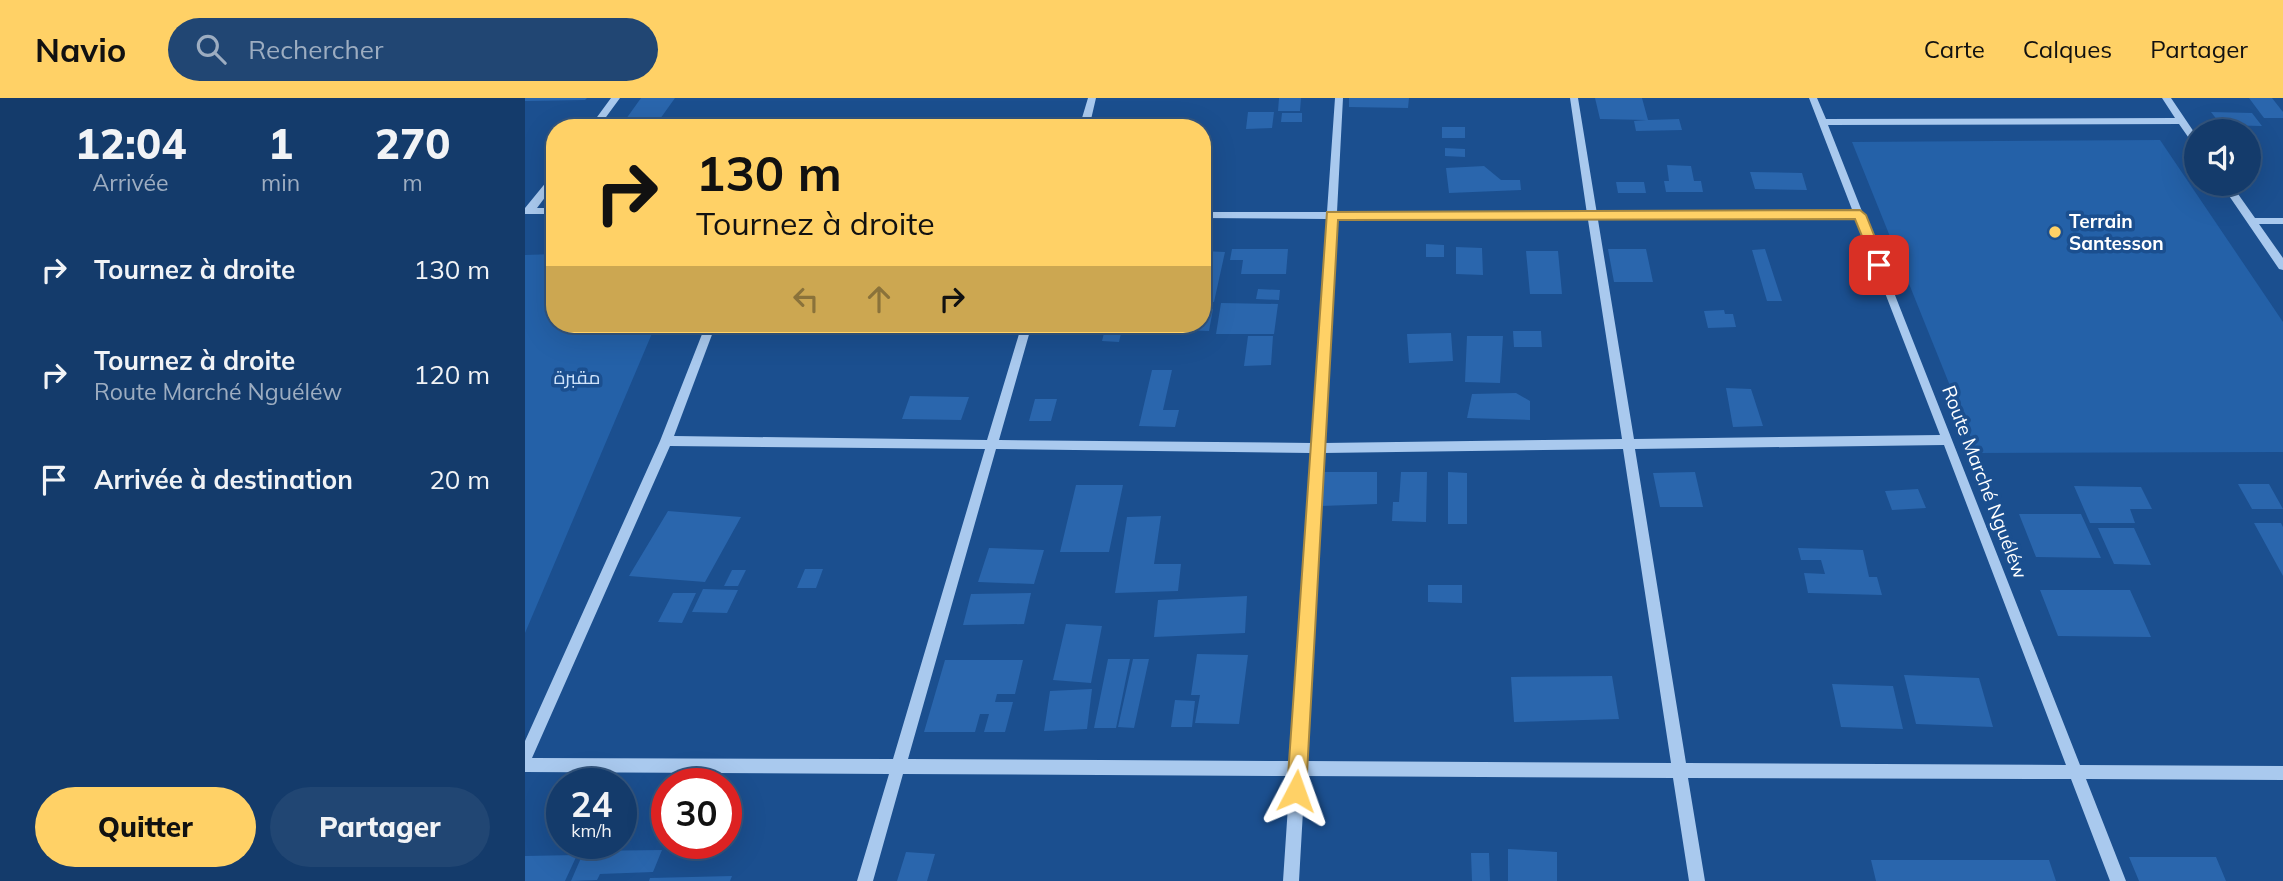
<!DOCTYPE html>
<html lang="fr">
<head>
<meta charset="utf-8">
<style>
	:root { --surface:#143b6b; --page:#214673; --text:#f1f3f6; --muted:#9dadc1; --line:#33557e; --accent:#ffd166 }
	body { margin:0; font-family:Mulish,Cairo,sans-serif; background:var(--page); color:var(--text); height:100vh; display:flex; flex-direction:column; font-size:26px; white-space:nowrap }
	* { box-sizing:border-box; margin:0 }
	p { font-size:23px; color:var(--muted) }
	.icon { flex:none; width:38px; height:38px; fill:none; stroke:currentColor; stroke-width:2; stroke-linecap:round; stroke-linejoin:round }
	.map { position:relative; flex:1; overflow:hidden }
	.panel { display:flex; flex-direction:column; background:var(--surface); width:525px }
	.panel>* { flex:none }
	.guide { position:absolute; left:21px; top:21px; width:665px; height:214px; border-radius:28px; box-shadow:0 7px 28px #0002,0 0 0 2px var(--line); background:#ffd166; color:#111; overflow:hidden }
	.fabs { position:absolute; left:1659px; top:21px; display:grid; gap:14px }
	.fabs a { display:grid; place-items:center; width:77px; height:77px; border-radius:50%; background:var(--surface); box-shadow:0 7px 28px #0002,0 0 0 2px var(--line); font-size:35px }
	.speed { position:absolute; left:21px; top:670px; display:flex; gap:14px; font-size:35px; font-weight:700; text-align:center }
	.speed>* { display:grid; place-content:center; width:91px; height:91px; border-radius:50%; background:var(--surface); box-shadow:0 7px 28px #0002,0 0 0 2px var(--line); line-height:1 }
	.speed small { font-size:18px; font-weight:400 }
	.speed .limit { border:10px solid #d22; background:#fff; color:#111 }
	.pin { position:absolute; display:grid; place-items:center; width:60px; height:60px; color:#fff; margin:-30px; border-radius:14px; box-shadow:0 4px 10px #0006 }
	.me { position:absolute; width:77px; margin:-38px; rotate:4deg; stroke-linejoin:round; filter:drop-shadow(0 0 5px #0008) }
	.turn { display:flex; align-items:center; gap:24px; height:147px; padding:0 35px; font-size:32px }
	.turn .icon { width:91px; height:91px; stroke-width:2.5 }
	.turn b { display:block; font-size:49px; line-height:60px }
	.lanes { display:flex; align-items:center; height:66px; padding:0 35px; background:#0003; justify-content:center; gap:35px; direction:ltr }
	.lanes .off { opacity:.35 }
	.eta { display:flex; justify-content:space-evenly; align-items:center; height:119px; text-align:center }
	.eta b { font-size:42px; font-weight:800; line-height:49px }
	.primary-button { display:flex; gap:14px; margin-top:auto; padding:14px 35px }
	.primary-button a { flex:1; height:80px; border-radius:42px; background:var(--accent); color:#111; font-size:28px; font-weight:800; line-height:80px; text-align:center }
	.primary-button a+a { background:var(--page); color:var(--text) }
	ul { padding:0; list-style:none }
	li { display:flex; align-items:center; gap:21px; height:105px; padding:0 35px }
	li div { flex:1 }
	li b { display:block; font-size:26px }
	li em { font-style:normal }
	header { display:flex; align-items:center; gap:42px; box-sizing:border-box; height:98px; padding:0 35px; background:var(--accent); color:#111 }
	header strong { font-size:33px }
	nav { display:flex; gap:38px; margin-inline-start:auto; font-size:24px }
	.search { width:490px; height:63px; background:var(--page); display:flex; align-items:center; gap:18px; box-sizing:border-box; padding:0 24px; border-radius:38px; color:var(--muted); font-size:26px }
	main { display:flex; flex:1; min-height:0 }
	.map>svg:first-child { display:block }
</style>
</head>
<body>
<header>
<strong>Navio</strong>
<div class="search"><svg class="icon" aria-label="search" viewBox="0 0 24 24"><circle cx="10" cy="10" r="6"/><path d="M15 15l6 6"/></svg>Rechercher</div>
<nav><a>Carte</a><a>Calques</a><a>Partager</a></nav>
</header>
<main>
<section class="panel">
<div class="eta">
<div><b>12:04</b><p>Arrivée</p></div>
<div><b>1</b><p>min</p></div>
<div><b>270</b><p>m</p></div>
</div>
<ul>
<li><svg class="icon" aria-label="right" viewBox="0 0 24 24"><path d="M7 20v-9h11M14 6l5 5-5 5"/></svg><div><b>Tournez à droite</b></div><em>130 m</em></li>
<li><svg class="icon" aria-label="right" viewBox="0 0 24 24"><path d="M7 20v-9h11M14 6l5 5-5 5"/></svg><div><b>Tournez à droite</b><p>Route Marché Nguéléw</p></div><em>120 m</em></li>
<li><svg class="icon" aria-label="arrive" viewBox="0 0 24 24"><path d="M6 21V4h12l-3 4 3 4H6"/></svg><div><b>Arrivée à destination</b></div><em>20 m</em></li>
</ul>
<div class="primary-button"><a>Quitter</a><a>Partager</a></div>
</section>
<div class="map">
<svg width="1758" height="783" viewBox="0 0 1758 783">
	<rect width="100%" height="100%" fill="#1b4f8f"/>
	<path fill="#2461a8" d="M1635,42L1758,224V354L1452,355L1327,44Z
		M30,156V226H131L0,535V157Z"/>
	<path fill="#2a66ad" d="M0,0H62L60,2L0,3Z
		M116,0H150L135,21H101Z
		M754,0H776L775,13H753Z
		M824,0H884L883,10L824,9Z
		M1070,0H1117L1123,22L1154,21L1157,32L1111,33L1109,23L1122,22L1075,21Z
		M1724,0H1747L1758,14V20H1739Z
		M723,14H749L747,30L721,31Z
		M1686,14L1727,15L1737,28L1696,27Z
		M757,15H777V24H756Z
		M917,29H940V40H917Z
		M920,50L940,51V59L920,58Z
		M1142,67L1166,68L1169,83H1176L1178,94H1141L1139,83H1144Z
		M959,68L976,82H995L996,92L924,95L921,70Z
		M1225,74L1277,75L1282,92L1230,91Z
		M1091,84H1119L1121,95H1093Z
		M901,146L919,147V159H901Z
		M931,149L957,150L958,177L931,176Z
		M707,151H763L761,176H716L718,162H705Z
		M1083,151H1121L1128,184H1089Z
		M1240,151L1257,203H1242L1227,152Z
		M677,153L700,154L689,204L677,203Z
		M1001,153H1033L1037,196H1005Z
		M733,191L755,192L754,202L731,201Z
		M696,205L753,206L749,236H691Z
		M677,211H688L684,233L634,231L636,226H677Z
		M1199,212L1200,216H1208L1211,229L1183,230L1179,213Z
		M365,226H416L414,234H362Z
		M580,231H597L594,244L577,243Z
		M988,233H1016L1017,249H989Z
		M926,235L928,263L884,265L882,236Z
		M723,238H748L746,267L719,268Z
		M942,238H978L975,285L940,284Z
		M627,272H647L638,312H654L650,329L614,328Z
		M1201,290L1226,291L1238,328L1208,329Z
		M991,295L1005,303V322L942,320L947,296Z
		M385,298L444,299L436,322L377,321Z
		M510,301H532L526,323H504Z
		M797,374H852V406L796,408Z
		M876,374H902L901,424L867,423L868,404H874Z
		M923,374L942,375V426H923Z
		M1170,374L1178,409H1135L1128,375Z
		M1713,386H1744L1758,411H1727Z
		M551,387H598L584,454H535Z
		M1549,388L1616,389L1627,411H1605L1610,425H1565Z
		M1393,391L1401,410L1367,412L1360,393Z
		M143,413L216,419L180,484L104,478Z
		M1494,416H1556L1576,460L1511,459Z
		M636,418L629,466H656L653,493L590,495L602,419Z
		M1729,425H1756L1758,429V478Z
		M1573,430H1609L1626,467L1589,466Z
		M464,450L519,452L509,486L453,484Z
		M1273,450L1338,452L1344,479H1352L1357,497L1283,495L1279,475L1300,476L1296,462H1276Z
		M280,471H298L291,490H272Z
		M207,472H221L213,488H199Z
		M903,487H937V505L903,504Z
		M178,491L213,492L202,515L167,514Z
		M1515,492H1605L1626,539L1533,538Z
		M148,495H171L157,525L133,524Z
		M506,495L499,526L438,527L446,496Z
		M722,498L720,535L629,539L633,502Z
		M541,526L577,528L566,585L528,582Z
		M672,556L723,557L714,626L670,625L675,597H666Z
		M583,561H605L591,630H569Z
		M608,561H624L609,630L593,629Z
		M420,562H498L490,596H472L470,604H488L480,634H459L464,616H455L450,634H399Z
		M1379,577L1454,580L1468,629L1391,626Z
		M1087,578L1094,621L989,624L986,579Z
		M1307,586L1368,588L1378,631L1316,629Z
		M567,591L562,631L519,633L525,593Z
		M650,602L670,603L667,629H646Z
		M983,751L1032,754V783H983Z
		M137,752L128,774L75,776L72,782L46,783L59,753Z
		M381,754L410,756L402,783H372Z
		M946,755H964L965,783H947Z
		M52,757L40,783H0V758Z
		M1604,759H1691L1701,783H1614Z
		M1346,762H1524L1531,783H1351Z
		M207,778L205,783H124L125,780Z"/>
	<g fill="none" stroke-linecap="round" stroke-linejoin="round">
		<path fill="#a9c9ee" fill-rule="evenodd" d="M86,0H95L73,30H64Z
			M563,0H571L564,30H554Z
			M810,0H818L812,114L1062,116L1045,0H1053L1072,116L1328,114L1284,0H1292L1301,21L1650,20L1637,0H1646L1671,37V47L1668,46L1654,26L1303,27L1555,667L1758,668V682L1561,681L1601,783H1585L1546,681L1163,680L1180,783H1164L1148,680L780,678L774,783H758L765,678L378,676L348,783H332L364,676L0,674V643L135,343L181,226H191L149,338L462,342L497,226H507L474,342L787,345L802,121L677,120V114H802ZM1331,120L1415,337L1109,341L1073,122ZM812,121L1063,122L1097,341L799,345ZM1419,347L1541,667L1161,665L1110,351ZM145,348L460,351L368,661L7,660ZM471,351L786,355L766,663L383,661ZM1098,351L1146,665L781,663L798,355Z
			M30,76V86L12,110H30V116H0V110L27,77Z
			M1696,86H1706L1730,120H1758V126H1734L1758,160V172L1754,171Z"/>
	</g>
	<path fill="#ffd166" stroke="#a68842" stroke-width="2" d="M1335,112L1341,117L1361,167L1359,170H1350L1330,121L813,122L781,693L778,700L771,703L764,700L762,693L802,114Z"/>
	<circle fill="#ffd166" stroke="#1b4f8f" stroke-width="2.5" cx="1530" cy="134" r="7"/>
	<g text-anchor="middle" dominant-baseline="central" stroke-width="7" stroke-linejoin="round" paint-order="stroke">
		<g font-size="19" font-weight="bold" fill="#fff" stroke="#1b4f8f" text-anchor="start">
			<text x="1544" y="123">Terrain<tspan x="1544" dy="22">Santesson</tspan></text>
		</g>
		<g font-size="19" fill="#cfe3fa" stroke="#1b4f8f">
			<text x="52" y="279">مقبرة</text>
		</g>
		<g font-size="19" fill="#fff" stroke="#1b4f8f">
			<text transform="translate(1460 384) rotate(69)">Route Marché Nguéléw</text>
		</g>
	</g>
</svg>
<div class="fabs">
<a><svg class="icon" aria-label="sound" viewBox="0 0 24 24"><path d="M4 9h4l5-4v14l-5-4H4zM17 9q2 3 0 6"/></svg></a>
</div>
<div class="speed"><div>24<small>km/h</small></div><div class="limit">30</div></div>
<div class="pin" style="left:1354px;top:167px;background:#d93025"><svg class="icon" aria-label="arrive" viewBox="0 0 24 24"><path d="M6 21V4h12l-3 4 3 4H6"/></svg></div>
<svg class="me" style="left:771px;top:693px" viewBox="-20 -20 40 40"><path d="M0-17L14 15 0 8-14 15z" fill="#ffd166" stroke="#fff" stroke-width="4"/></svg>
<div class="guide">
<div class="turn"><svg class="icon" aria-label="right" viewBox="0 0 24 24"><path d="M7 20v-9h11M14 6l5 5-5 5"/></svg><div><b>130 m</b>Tournez à droite</div></div>
<div class="lanes"><svg class="icon off" aria-label="left" viewBox="0 0 24 24"><path d="M17 20v-9H6M10 6l-5 5 5 5"/></svg><svg class="icon off" aria-label="ahead" viewBox="0 0 24 24"><path d="M12 20V5M6 11l6-6 6 6"/></svg><svg class="icon" aria-label="right" viewBox="0 0 24 24"><path d="M7 20v-9h11M14 6l5 5-5 5"/></svg></div>
</div>
</div>
</main>
</body>
</html>
